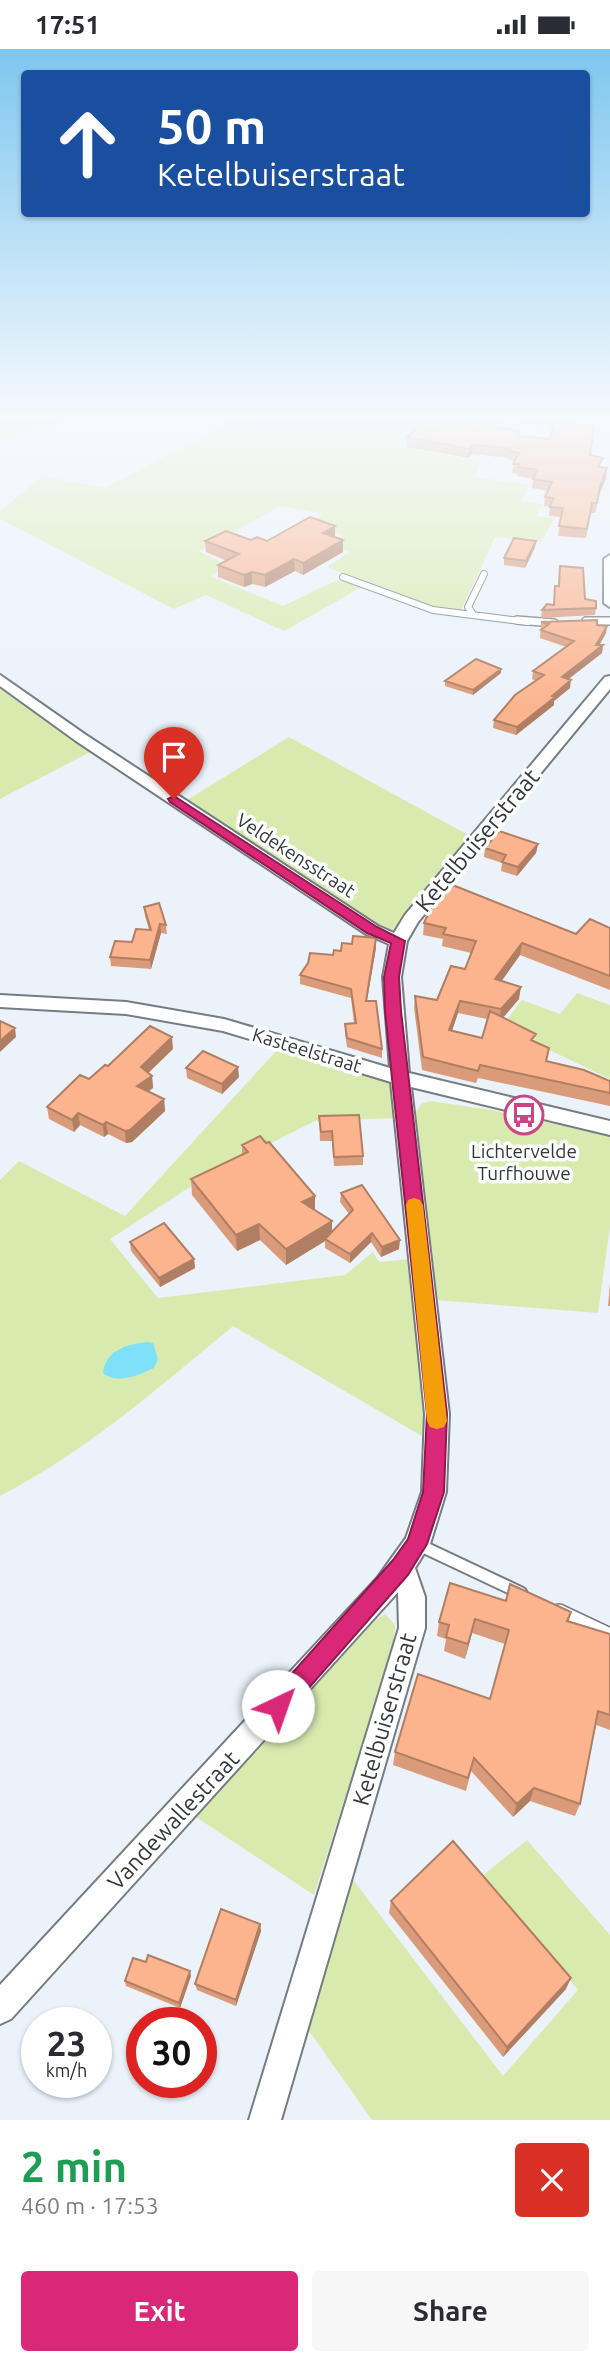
<!DOCTYPE html>
<html lang="en">
<head>
<meta charset="utf-8">
<style>
	:root { --surface:#fff; --page:#f7f7f7; --text:#2b2b33; --muted:#7c7c81; --accent:#db2777 }
	body { margin:0; font-family:Ubuntu,sans-serif; background:var(--page); color:var(--text); height:100vh; display:flex; flex-direction:column; font-size:26px; white-space:nowrap }
	* { box-sizing:border-box; margin:0 }
	p { font-size:23px; color:var(--muted) }
	.icon { flex:none; width:38px; height:38px; fill:none; stroke:currentColor; stroke-width:2; stroke-linecap:round; stroke-linejoin:round }
	.map { position:relative; height:2071px; overflow:hidden }
	.panel { display:flex; flex-direction:column; background:var(--surface); flex:1 }
	.panel>* { flex:none }
	.guide { position:absolute; left:21px; top:21px; width:569px; height:147px; border-radius:7px; box-shadow:0 2px 5px #0004; background:#1a4fa0; color:#fff; overflow:hidden }
	.speed { position:absolute; left:21px; top:1958px; display:flex; gap:14px; font-size:35px; font-weight:700; text-align:center }
	.speed>* { display:grid; place-content:center; width:91px; height:91px; border-radius:50%; background:var(--surface); box-shadow:0 2px 5px #0004; line-height:1 }
	.speed small { font-size:18px; font-weight:400 }
	.speed .limit { border:10px solid #d22; background:#fff; color:#111 }
	.pin { position:absolute; display:grid; place-items:center; width:60px; height:60px; color:#fff; margin:-72px -30px; border-radius:50% 50% 50% 0; rotate:-45deg; box-shadow:0 0 7px #0007 }
	.pin .icon { rotate:45deg }
	.me { position:absolute; width:77px; margin:-38px; rotate:42deg; stroke-linejoin:round; filter:drop-shadow(0 0 5px #0008) }
	.turn { display:flex; align-items:center; gap:24px; height:147px; padding:0 21px; font-size:32px }
	.turn .icon { width:91px; height:91px; stroke-width:2.5 }
	.turn b { display:block; font-size:49px; line-height:60px }
	.round { display:grid; place-items:center; flex:none; width:74px; height:74px; border-radius:7px; background:var(--page) }
	.headline { display:flex; align-items:center; justify-content:space-between; height:119px; padding:0 21px }
	h1 { font-size:42px; font-weight:600; line-height:52px; color:#1e9e55 }
	.button { display:flex; gap:14px; margin-top:auto; padding:14px 21px }
	.button a { flex:1; height:80px; border-radius:7px; background:var(--accent); color:#fff; font-size:28px; font-weight:600; line-height:80px; text-align:center }
	.button a+a { background:var(--page); color:var(--text) }
	.status { display:flex; justify-content:space-between; align-items:center; height:49px; padding:0 35px; background:var(--surface); direction:ltr }
	.status svg { height:19px; fill:currentColor }
	.map>svg:first-child { display:block }
</style>
</head>
<body>
<div class="status"><b>17:51</b><svg viewBox="0 0 49 12"><path d="M0 12V9h3v3zM5 12V6h3v6zM10 12V3h3v9zM15 12V0h3v12zM26 1h20v11H26zM47 4h2v5h-2z"/></svg></div>
<div class="map">
<svg width="610" height="2071" viewBox="0 0 610 2071">
	<rect width="100%" height="100%" fill="#ebf2fa"/>
	<path fill="#d9eaaf" d="M0,369H77L0,394Z
		M230,369H577L574,380L508,373L493,386L424,378L399,397L482,413L474,428L529,436L521,452L543,455L536,467L555,469L541,493L495,488L461,562L424,556L327,518L350,503L328,495L343,486L310,476L322,465L281,457L199,502L228,517L210,527L283,557L339,530L362,538L284,582L206,546L174,560L0,470V462L43,427L105,439L214,382Z
		M0,636L92,702L0,750Z
		M289,688L470,787L392,882L380,879L184,753Z
		M577,944L610,956V1030L501,978L522,951L560,965Z
		M279,999L393,1032L396,1069L315,1072L210,1125L110,1190L158,1249L345,1226L373,1203L379,1213L412,1210L427,1390L233,1277C160,1338 85,1403 0,1447V1131L19,1112L125,1167Z
		M430,1052L491,1061L610,1087V1177L598,1264L435,1251L416,1063L421,1055Z
		M385,1565L395,1576L394,1595L314,1846L196,1768L375,1571Z
		M527,1791L610,1886V2071H372L307,1979L347,1823L503,2027L578,1941L482,1827Z"/>
	<path fill="#7fe0fa" d="M147,1293L153,1294L158,1310L154,1319C139,1326 117,1336 103,1324C105,1301 128,1295 147,1293Z"/>
	<g fill="none" stroke-linecap="round" stroke-linejoin="round">
		<defs>
			<path id="lane-far3" d="M343,528L433,561L528,573
				M472,564L468,558L484,525
				M586,572H610"/>
			<path id="lane-far2" d="M517,571L554,574
				M586,572H610"/>
			<path id="lane-far1" d="M417,1495L521,1544"/>
			<path id="lane" d="M559,1563L610,1587"/>
			<path id="street" d="M610,506V558L604,554V510Z
				M0,626L86,686L378,877L394,884L405,866L605,628L610,627V640L418,873L407,892L401,928L409,1024L610,1072V1086L411,1038L449,1365L446,1443L430,1495L415,1519L425,1548V1579L281,2071H249L399,1579L398,1543L11,1970L0,1975V1936L378,1528L406,1489L422,1443L425,1365L391,1033L223,982L126,965L0,958V946L126,953L224,970L390,1019L383,928L389,895L366,885L76,692L0,637Z"/>
		</defs>
		<use href="#lane-far3" stroke="#757c82" stroke-width="8"/>
		<use href="#lane-far2" stroke="#757c82" stroke-width="10"/>
		<use href="#lane-far1" stroke="#757c82" stroke-width="15"/>
		<use href="#lane" stroke="#757c82" stroke-width="18"/>
		<use href="#street" stroke="#757c82" stroke-width="4"/>
		<use href="#lane-far3" stroke="#fff" stroke-width="6"/>
		<use href="#lane-far2" stroke="#fff" stroke-width="7"/>
		<use href="#lane-far1" stroke="#fff" stroke-width="11"/>
		<use href="#lane" stroke="#fff" stroke-width="15"/>
		<use href="#street" fill="#fff" fill-rule="evenodd"/>
	</g>
	<path fill="#d99b7a" fill-rule="evenodd" d="M462,378L519,387L590,406L601,419L606,429L599,446L595,464H591L586,489L558,487L561,468L549,467L550,458L544,457L545,448L548,442L532,439L533,430L517,427V425L512,424L514,412L508,411V409L472,405L468,409L407,398V388Z
		M335,488L343,491V503L303,526L295,522L265,538L252,535L244,538L218,528V516L227,512L206,503L205,492H267Z
		M536,492L535,498L525,519L504,516V509Z
		M560,517L585,550L596,559L595,566L541,569L542,561L553,556L558,537Z
		M541,573L597,576L606,584L599,596H603L602,604L568,630L570,639L554,652V656L516,686L493,679L494,671L536,632L532,630L533,622L566,598L540,589Z
		M501,624L473,646L445,637V632Z
		M538,795L536,804L517,827L501,822L502,814L484,808L485,799Z
		M144,858L166,876L167,885L161,884L151,920L111,917L110,908L149,881L145,867Z
		M424,874L576,885L610,879V941L520,906L501,932L519,950L503,969L534,993L547,1013L610,1032V1057L478,1029L476,1034L422,1021L414,959L415,947L437,951L465,920L471,904L442,897L443,890L423,886ZM458,964L487,970L482,989L452,982Z
		M376,899L367,952L382,1000V1009L347,998L345,984V975L354,974L351,949L300,935V926L341,902Z
		M173,1000L148,1024L152,1027L153,1039L148,1043L164,1050L165,1062L132,1093L126,1094L108,1085L104,1088L80,1076L74,1083L49,1070L47,1058L108,1017Z
		M186,1019L239,1028L222,1045L187,1029Z
		M319,1067L363,1107V1116L334,1117L332,1092H320Z
		M242,1096L315,1147V1161L332,1172V1183L349,1165L340,1153L341,1144L399,1200L381,1208L371,1193L350,1214L325,1199V1192L286,1216L260,1191L237,1202L192,1146L191,1130L242,1105Z
		M130,1193L194,1210L195,1219L160,1238L131,1202Z
		M610,1234V1257H608Z
		M506,1552L571,1563L569,1572L610,1585V1681L596,1676L580,1755L575,1767L530,1752L513,1768L471,1722L466,1742L393,1716L395,1703L490,1650L505,1595L472,1584L465,1610L444,1602L446,1590L437,1587L439,1573Z
		M391,1852L566,1940L503,2008L389,1864Z
		M260,1875L261,1882L236,1957L197,1941L195,1935Z
		M191,1927L180,1959L126,1937L125,1932Z"/>
	<path fill="#b07e63" d="M473,396L472,405L468,409L469,400Z
		M607,419L606,429L599,446L595,464L600,437Z
		M335,477V489L323,484Z
		M343,491V503L303,526V514Z
		M536,492L535,498L525,519L526,512Z
		M294,510L295,522L265,538V526Z
		M252,523V535L244,538V526Z
		M607,577L606,584L596,602L603,596L602,604L561,636L562,628L596,596Z
		M501,620V624L473,646V641Z
		M571,631L570,639L554,652V656L516,686L517,678Z
		M538,795L536,804L517,827L518,818Z
		M160,875L161,884L151,920L150,911Z
		M376,889V899L365,961L366,952Z
		M522,894L520,906L494,943L495,930Z
		M521,938L519,950L499,973L501,960Z
		M460,952L458,964L448,993L449,981Z
		M15,979L16,988L0,1003V992Z
		M172,988L173,1000L142,1030L141,1018Z
		M238,1018L239,1028L222,1045V1035Z
		M152,1027L153,1039L138,1049L137,1037Z
		M164,1050L165,1062L132,1093L126,1094L125,1082Z
		M78,1064L80,1076L74,1083L72,1071Z
		M106,1073L108,1085L104,1088L103,1076Z
		M315,1147V1163L302,1153Z
		M332,1172V1188L325,1190V1192L286,1216V1200Z
		M259,1175L260,1191L237,1202L236,1186Z
		M372,1184L371,1193L350,1214V1205Z
		M400,1191L399,1200L381,1208L382,1198Z
		M194,1210L195,1219L160,1238L159,1229Z
		M475,1570L472,1584L465,1610L468,1595Z
		M534,1739L530,1752L513,1768L517,1755Z
		M260,1875L261,1882L236,1957V1951Z
		M190,1922L191,1927L180,1959L179,1954Z
		M571,1929L566,1940L503,2008L507,1998Z"/>
	<path fill="#fcb48e" stroke="#b07e63" stroke-width="2" d="M426,372L462,378L469,372L519,382L518,387L550,390L554,374L594,377L590,406L603,409L598,418L607,419L600,437L597,454H592L587,480L559,477L563,459L550,458L553,449L545,448L552,433L533,430L537,421L518,418L519,415H513L519,404L509,402L510,399L473,396L469,400L407,388Z
		M310,468L335,477L323,484L343,491L303,514L294,510L265,526L252,523L244,526L218,516L239,505L205,492L226,482L251,491L257,488L267,492Z
		M514,489L536,492L526,512L504,509Z
		M560,517L583,519L585,550L596,552V559L542,561L547,555L554,556L555,537H559Z
		M597,571V576L607,577L596,596H603L562,628L571,631L552,647L555,648L517,678L494,671L515,646L544,626L533,622L574,592L541,581L549,575L541,573Z
		M476,610L501,620L473,641L445,632Z
		M499,782L538,795L518,818L502,813L506,806L485,799Z
		M445,833L576,885L590,870L610,879V927L522,894L495,930L521,938L501,960L460,952L449,981L482,989L490,962L536,985L531,991L549,999L546,1012L584,1021L610,1032V1044L480,1016L478,1022L423,1008L415,947L437,951L451,917L465,920L476,892L443,885L446,879L424,874L438,842Z
		M159,854L166,876L160,875L150,911L110,908L115,892L132,893L136,880L151,881L144,858Z
		M353,887L376,889L366,952H376L382,1000L347,989L345,975L356,974L351,940L300,926L308,914L310,904L333,906L334,901L341,902L342,894L352,895Z
		M0,972L15,979L0,992Z
		M150,977L172,988L141,1018L152,1027L137,1037L164,1050L130,1081L125,1082L106,1073L103,1076L78,1064L72,1071L47,1058L80,1026L89,1030L105,1016L108,1017Z
		M203,1002L238,1018L222,1035L186,1019Z
		M359,1066L363,1107L334,1108L332,1082L321,1083L319,1067Z
		M260,1087L266,1094L269,1093L315,1147L302,1153L332,1172L286,1200L259,1175L236,1186L191,1130L248,1103L242,1096Z
		M362,1136L400,1191L382,1198L372,1184L350,1205L325,1190L353,1161L341,1144Z
		M164,1174L194,1210L159,1229L130,1193Z
		M450,1534L506,1552L510,1535L571,1563L567,1572L610,1585V1666L598,1662L580,1755L534,1739L517,1755L474,1709L468,1729L395,1703L418,1625L490,1650L509,1581L475,1570L468,1595L446,1588L449,1576L439,1573Z
		M453,1792L571,1929L507,1998L391,1852Z
		M221,1860L260,1875L236,1951L195,1935Z
		M148,1906L190,1922L179,1954L125,1932L133,1909L146,1913Z"/>
	<linearGradient id="sky" x2="0" y2="1"><stop stop-color="#7ec6ef"/><stop offset="0.56" stop-color="#f6f9fd"/><stop offset="1" stop-color="#f6f9fd" stop-opacity="0"/></linearGradient>
	<rect width="610" height="659" fill="url(#sky)"/>
	<path fill="#db2777" stroke="#8e194d" stroke-width="2" d="M174,747L377,878L405,892L399,928L401,962L447,1365L444,1443L427,1495L408,1526L286,1665L278,1669L270,1665L267,1657L270,1649L393,1511L408,1490L423,1443L427,1365L385,962L384,928L391,894L367,884L170,753L168,750Z"/>
	<path fill="#f59e0b" d="M414,1149L420,1151L423,1156L447,1372L444,1378L437,1380L430,1378L427,1372L406,1156L408,1151Z"/>
	<defs>
		<symbol id="bus-ring" viewBox="-11 -11 22 22"><circle r="9.5" fill="#fff" stroke="#cc4584" stroke-width="1.5"/><path d="M-5-6H5V4H4V6H2V4H-2V6H-4V4H-5ZM-3.5-4V0h7V-4ZM-3.5 1.2v1.5H-2V1.2ZM2 1.2v1.5H3.5V1.2Z" fill="#cc4584"/></symbol>
	</defs>
	<g fill-rule="evenodd">
		<use href="#bus-ring" x="502" y="1044" width="44" height="44"/>
	</g>
	<g text-anchor="middle" dominant-baseline="central" stroke-width="7" stroke-linejoin="round" paint-order="stroke">
		<g font-size="19" fill="#34373a" stroke="#fff">
			<text transform="translate(296 806) rotate(33)">Veldekensstraat</text>
			<text transform="translate(307 1001) rotate(17)">Kasteelstraat</text>
		</g>
		<g font-size="19" fill="#34373a" stroke="#fff">
			<text x="524" y="1102">Lichtervelde<tspan x="524" dy="22">Turfhouwe</tspan></text>
		</g>
		<g font-size="23" fill="#34373a" stroke="#fff">
			<text transform="translate(477 791) rotate(-50)">Ketelbuiserstraat</text>
			<text transform="translate(384 1670) rotate(-74)">Ketelbuiserstraat</text>
			<text transform="translate(173 1771) rotate(-47)">Vandewallestraat</text>
		</g>
	</g>
</svg>
<div class="speed"><div>23<small>km/h</small></div><div class="limit">30</div></div>
<div class="pin" style="left:174px;top:750px;background:#d93025"><svg class="icon" aria-label="arrive" viewBox="0 0 24 24"><path d="M6 21V4h12l-3 4 3 4H6"/></svg></div>
<svg class="me" style="left:278px;top:1657px" viewBox="-20 -20 40 40"><circle r="19" fill="#fff"/><path d="M0-13L10 11 0 6-10 11z" fill="#db2777"/></svg>
<div class="guide">
<div class="turn"><svg class="icon" aria-label="ahead" viewBox="0 0 24 24"><path d="M12 20V5M6 11l6-6 6 6"/></svg><div><b>50 m</b>Ketelbuiserstraat</div></div>
</div>
</div>
<section class="panel">
<div class="headline"><div><h1>2 min</h1><p>460 m · 17:53</p></div><a class="round" style="background:#d93025;color:#fff"><svg class="icon" aria-label="close" viewBox="0 0 24 24"><path d="M6 6l12 12M18 6L6 18"/></svg></a></div>
<div class="button"><a>Exit</a><a>Share</a></div>
</section>
</body>
</html>
